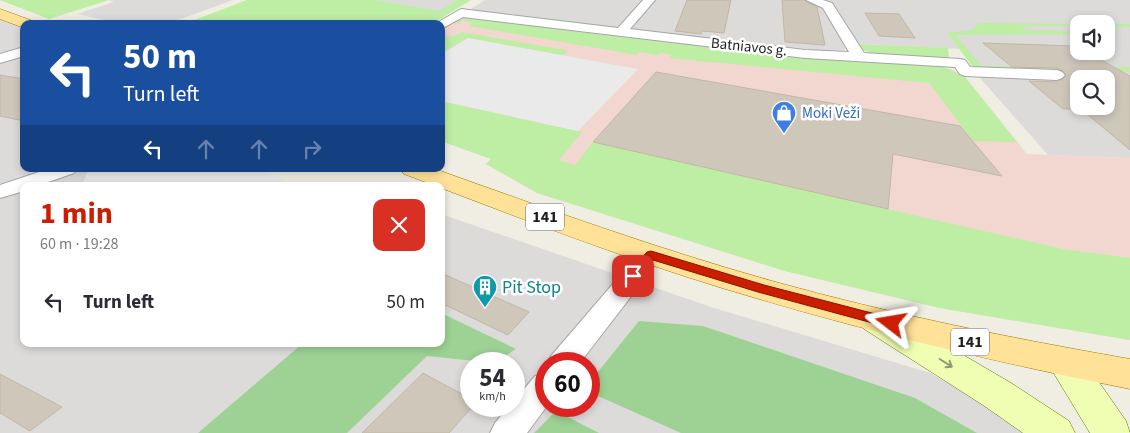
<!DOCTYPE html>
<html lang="en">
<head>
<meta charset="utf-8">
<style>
	:root { --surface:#fff; --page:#f7f7f7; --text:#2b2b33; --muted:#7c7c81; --accent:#cb1e00 }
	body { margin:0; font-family:"Source Sans 3",sans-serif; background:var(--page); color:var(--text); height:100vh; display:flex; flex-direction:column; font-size:19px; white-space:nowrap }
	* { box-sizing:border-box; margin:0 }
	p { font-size:16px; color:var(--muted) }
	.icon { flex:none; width:28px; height:28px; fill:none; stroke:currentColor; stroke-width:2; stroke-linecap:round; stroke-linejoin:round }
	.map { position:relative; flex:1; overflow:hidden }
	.panel { position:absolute; left:20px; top:182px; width:425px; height:165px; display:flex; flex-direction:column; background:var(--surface); border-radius:10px; box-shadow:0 2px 8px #0003 }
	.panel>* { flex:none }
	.hud { position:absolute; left:20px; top:20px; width:425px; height:152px; border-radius:10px; box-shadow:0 2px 8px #0003; background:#1a4fa0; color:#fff; overflow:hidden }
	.tools { position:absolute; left:1070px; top:15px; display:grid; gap:10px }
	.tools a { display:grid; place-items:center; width:45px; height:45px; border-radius:10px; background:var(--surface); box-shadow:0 2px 8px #0003; font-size:25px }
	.speed { position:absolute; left:460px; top:352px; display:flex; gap:10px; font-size:25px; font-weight:700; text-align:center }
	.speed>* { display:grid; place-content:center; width:65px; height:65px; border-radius:50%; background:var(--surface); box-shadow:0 2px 8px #0003; line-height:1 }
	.speed small { font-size:12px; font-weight:400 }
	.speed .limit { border:8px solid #d22; background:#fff; color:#111 }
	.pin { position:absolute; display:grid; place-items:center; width:42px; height:42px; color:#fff; margin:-21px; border-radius:10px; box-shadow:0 2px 8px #0006 }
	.me { position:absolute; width:55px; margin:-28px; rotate:284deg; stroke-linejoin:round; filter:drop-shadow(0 0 4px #0008) }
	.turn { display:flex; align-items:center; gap:18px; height:105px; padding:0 20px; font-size:22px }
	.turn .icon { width:65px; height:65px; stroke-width:2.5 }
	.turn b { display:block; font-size:35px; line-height:42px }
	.lanes { display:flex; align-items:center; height:48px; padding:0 20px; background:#0003; justify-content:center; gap:25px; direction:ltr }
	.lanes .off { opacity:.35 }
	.round { display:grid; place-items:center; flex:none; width:52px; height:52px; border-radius:10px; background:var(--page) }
	.head { display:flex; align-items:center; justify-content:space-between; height:85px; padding:0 20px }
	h1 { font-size:30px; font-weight:700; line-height:38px; color:var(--accent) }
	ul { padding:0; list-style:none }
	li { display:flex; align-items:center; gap:15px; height:70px; padding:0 20px }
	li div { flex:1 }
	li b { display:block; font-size:19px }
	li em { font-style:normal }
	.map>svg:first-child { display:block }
</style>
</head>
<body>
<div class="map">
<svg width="1130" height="433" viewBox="0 0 1130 433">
	<rect width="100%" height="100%" fill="#f0ede3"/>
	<path fill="#dcdbda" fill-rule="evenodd" d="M109,0H233L167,24H121L77,14L114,2Z
		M376,0H457L439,12Z
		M485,0H1130V158L1048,155L980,78L960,49L845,43V50L824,51L479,12L471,9ZM1079,24H1106V51H1079ZM1079,79H1106V106H1079Z
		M0,14L24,24V169H89L83,183L84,186H24V344H441V214L711,307L930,373L1024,426L1032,433H0ZM471,364H514V406H471ZM546,364H589V406H546Z"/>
	<path fill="#f2d7d0" d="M466,18L801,57L950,69L957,72L965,77L1027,154L1130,158V340L940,308L785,271L537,193L486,164L491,159L441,141V30L455,21Z"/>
	<path fill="#bdeea4" d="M0,0H109L49,19Z
		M247,0H376L439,11L457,0H471L432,24H184Z
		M466,18L801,57L942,66L965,77L1017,142L973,141L929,83L669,58L672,55L661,53L657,55L639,52L637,55L469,26L472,24L463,20L458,24L455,21Z
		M979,23L1130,24V27H1106V24H1079V26H1020L1028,30L1079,31V34L955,35L982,66L1130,67V72L1002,71L973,67L947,33L972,30Z
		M462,32L565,50L568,52L560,55L468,38L441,54V37L454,36Z
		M859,44L948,48L949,57L941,59L874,54L861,49Z
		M441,101L582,132L559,160L575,165L593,142L1063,249L1130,258V340L940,308L785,271L537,193L486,164L491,159L441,141Z"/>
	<path fill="#9dd294" d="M441,313L516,349L495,363L427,356L347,433H198L302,344H441Z
		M639,321L703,326L915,398L977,433H681L589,392V383Z
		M556,411L599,433H534Z"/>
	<path fill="#eaeaea" d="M468,38L615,65L638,69L578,131L441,101V54Z
		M89,169H258L298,186H84L83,184Z"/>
	<path fill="#d0c7bb" stroke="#c2b6a4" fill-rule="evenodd" d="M687,0H731L724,33L702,31L701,34L675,31Z
		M782,0H804L817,7L825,45L785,42Z
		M865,13L899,14L915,38L879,36Z
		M983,43L1075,46L1079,48V51H1085L1130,76V150L1081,109H1063L1029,81L1058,82L1066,76L1063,71L1057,68L1012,67ZM1079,79H1106V106H1079Z
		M656,72L960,126L1002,176L893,154L888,209L593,142Z
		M0,75L24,79V121L0,116Z
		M441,273L529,312L508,335L441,303Z
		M423,373L471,399L473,406L449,433H362Z
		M0,374L62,407L30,431L0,413Z"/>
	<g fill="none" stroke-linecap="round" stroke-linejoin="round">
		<defs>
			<path id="minor" d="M643,0H655L630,29L805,50L849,52L823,8L806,0H823L832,3L864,53L960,59L965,60L970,67L1057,70L1062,72L1065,75L1062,78L1057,80L965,76L960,74L955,67L805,58L463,17L441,29V24H435L461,9L618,28Z
				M24,47V56L0,63V54Z
				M48,169H77L74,173L37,186H24V191L0,198V185Z
				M651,247L660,250L663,255L579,364H547L551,356L642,250Z
				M546,373L547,406L527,433H490L495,423L509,406H514V401L535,376Z"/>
			<path id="secondary" d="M876,308L888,311L1011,383L1069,421L1075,433H1023L983,405L864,329L859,320L864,311Z
				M1065,348L1078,352L1126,421L1130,433H1090L1047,362L1052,352Z"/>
			<path id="primary" d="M0,9L33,21L35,24H24V28L0,19Z
				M401,169H435C547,209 658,249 772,281C890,314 1010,338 1130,359V389C1005,364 881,335 759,299C651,268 546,228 441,188V186H436L404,174Z"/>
		</defs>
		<use href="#minor" stroke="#a5a5a5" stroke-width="2"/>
		<use href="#secondary" stroke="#5a7900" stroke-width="1"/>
		<use href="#primary" stroke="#977c00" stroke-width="1"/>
		<use href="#minor" fill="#fff" fill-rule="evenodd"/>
		<use href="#secondary" fill="#effeb2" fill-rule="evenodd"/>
		<use href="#primary" fill="#ffe298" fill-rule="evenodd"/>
	</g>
	<defs><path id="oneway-shaft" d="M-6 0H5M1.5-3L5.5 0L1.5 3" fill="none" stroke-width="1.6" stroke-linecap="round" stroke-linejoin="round" transform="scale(1.25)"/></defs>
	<use stroke="#91996f" href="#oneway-shaft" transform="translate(946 363) rotate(32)"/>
	<path fill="#cb1e00" stroke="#841400" d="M651,251L764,285L891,318L896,319L898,323L896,326L891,328L758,292L653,260L637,279H628L626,276L628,273L647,252Z"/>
	<defs>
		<symbol id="shop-pin" viewBox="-11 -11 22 30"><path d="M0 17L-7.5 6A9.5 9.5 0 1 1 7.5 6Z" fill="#3f7fe0" stroke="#fff"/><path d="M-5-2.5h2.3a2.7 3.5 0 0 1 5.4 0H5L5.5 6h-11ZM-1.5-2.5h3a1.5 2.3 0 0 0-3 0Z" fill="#fff"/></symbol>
		<symbol id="building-pin" viewBox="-11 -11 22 30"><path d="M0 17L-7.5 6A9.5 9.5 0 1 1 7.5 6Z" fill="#0f9aa8" stroke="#fff"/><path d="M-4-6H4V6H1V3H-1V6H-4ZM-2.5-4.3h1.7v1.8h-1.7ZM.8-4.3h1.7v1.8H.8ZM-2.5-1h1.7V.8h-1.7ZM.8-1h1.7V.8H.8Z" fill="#fff"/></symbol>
	</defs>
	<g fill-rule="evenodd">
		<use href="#shop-pin" x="770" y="99" width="28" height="38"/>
		<use href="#building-pin" x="471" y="273" width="28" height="38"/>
	</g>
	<g text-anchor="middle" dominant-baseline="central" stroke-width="5" stroke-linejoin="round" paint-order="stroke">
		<g font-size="15" fill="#1e1e1e" stroke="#fff">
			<text transform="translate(749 47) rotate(6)">Batniavos g.</text>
		</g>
		<g font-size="15" fill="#366cbe" stroke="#fff" text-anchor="start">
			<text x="802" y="113">Moki Veži</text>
		</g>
		<g fill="#fff" stroke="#626262" stroke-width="1">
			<rect x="526" y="203.5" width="38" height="27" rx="4"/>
			<rect x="951" y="328.5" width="38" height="27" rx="4"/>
		</g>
		<g font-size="16" font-weight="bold" fill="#1e1e1e">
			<text x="545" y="217">141</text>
			<text x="970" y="342">141</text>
		</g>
		<g font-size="18" fill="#0d838f" stroke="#fff" text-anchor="start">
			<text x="502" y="287">Pit Stop</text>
		</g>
	</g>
</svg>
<div class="tools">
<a><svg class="icon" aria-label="sound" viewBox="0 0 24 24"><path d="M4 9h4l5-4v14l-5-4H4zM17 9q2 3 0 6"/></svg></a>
<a><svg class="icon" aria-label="search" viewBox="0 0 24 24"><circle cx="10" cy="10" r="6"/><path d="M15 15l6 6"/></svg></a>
</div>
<div class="speed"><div>54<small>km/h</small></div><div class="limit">60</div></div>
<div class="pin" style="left:633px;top:276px;background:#d93025"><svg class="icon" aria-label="arrive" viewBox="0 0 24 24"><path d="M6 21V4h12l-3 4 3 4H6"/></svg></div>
<svg class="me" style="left:891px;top:323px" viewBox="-20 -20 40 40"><path d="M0-17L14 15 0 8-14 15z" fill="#cb1e00" stroke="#fff" stroke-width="4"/></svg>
<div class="hud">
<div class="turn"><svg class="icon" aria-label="left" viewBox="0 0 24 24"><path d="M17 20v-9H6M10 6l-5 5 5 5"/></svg><div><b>50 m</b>Turn left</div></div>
<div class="lanes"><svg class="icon" aria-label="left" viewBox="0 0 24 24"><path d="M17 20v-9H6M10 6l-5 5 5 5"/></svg><svg class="icon off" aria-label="ahead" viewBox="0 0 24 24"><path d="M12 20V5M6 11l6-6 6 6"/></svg><svg class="icon off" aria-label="ahead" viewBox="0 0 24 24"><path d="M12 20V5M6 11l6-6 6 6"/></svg><svg class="icon off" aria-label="right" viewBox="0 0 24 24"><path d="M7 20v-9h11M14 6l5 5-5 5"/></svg></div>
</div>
<section class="panel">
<div class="head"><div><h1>1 min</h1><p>60 m · 19:28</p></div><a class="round" style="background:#d93025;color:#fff"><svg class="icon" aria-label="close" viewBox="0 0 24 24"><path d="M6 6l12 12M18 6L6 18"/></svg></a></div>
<ul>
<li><svg class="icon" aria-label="left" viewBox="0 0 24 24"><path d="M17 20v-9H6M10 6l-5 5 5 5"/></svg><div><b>Turn left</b></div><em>50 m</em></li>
</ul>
</section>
</div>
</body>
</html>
